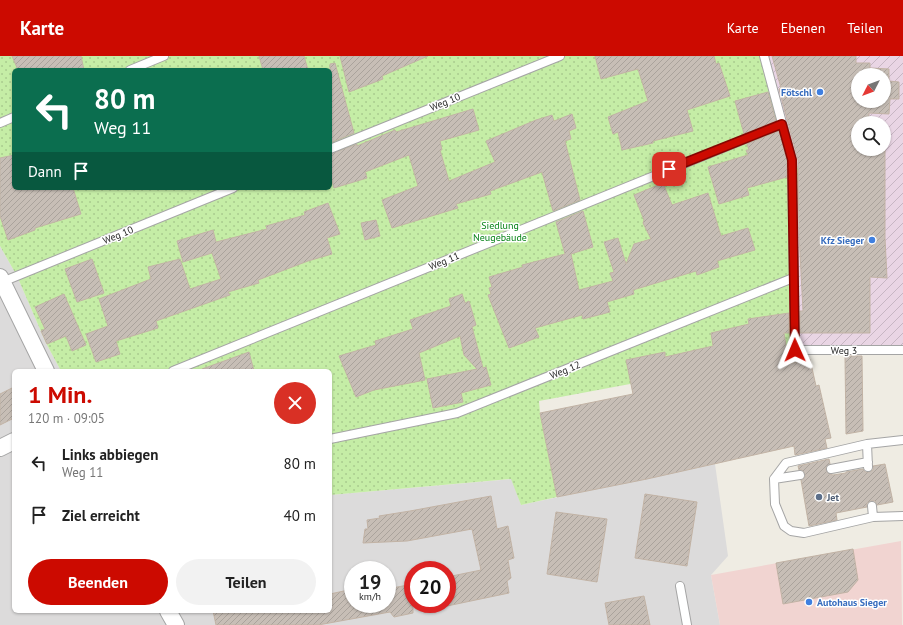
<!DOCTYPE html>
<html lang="de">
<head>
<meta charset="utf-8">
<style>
	:root { --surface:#fff; --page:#f2f2f2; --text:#222; --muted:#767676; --accent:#cc0a00 }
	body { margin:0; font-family:"PT Sans",sans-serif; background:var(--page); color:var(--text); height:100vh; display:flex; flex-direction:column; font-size:15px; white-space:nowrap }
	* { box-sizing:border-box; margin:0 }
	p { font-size:13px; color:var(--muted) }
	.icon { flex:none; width:22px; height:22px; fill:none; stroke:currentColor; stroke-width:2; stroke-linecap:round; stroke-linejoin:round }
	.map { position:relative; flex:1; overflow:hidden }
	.side { position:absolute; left:12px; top:313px; width:320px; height:244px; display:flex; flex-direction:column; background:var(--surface); border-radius:6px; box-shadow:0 1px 3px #0004 }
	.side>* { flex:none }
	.top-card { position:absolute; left:12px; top:12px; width:320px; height:122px; border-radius:6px; box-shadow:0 1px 3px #0004; background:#0b6e4f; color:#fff; overflow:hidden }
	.needle { width:26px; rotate:228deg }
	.buttons { position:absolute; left:851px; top:12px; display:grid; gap:8px }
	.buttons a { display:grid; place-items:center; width:40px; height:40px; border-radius:50%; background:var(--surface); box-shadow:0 1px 3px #0004; font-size:20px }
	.speed { position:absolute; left:344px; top:505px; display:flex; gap:8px; font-size:20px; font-weight:700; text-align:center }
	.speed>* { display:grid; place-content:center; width:52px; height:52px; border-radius:50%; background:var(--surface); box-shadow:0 1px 3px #0004; line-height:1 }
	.speed small { font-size:10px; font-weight:400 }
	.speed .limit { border:6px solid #d22; background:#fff; color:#111 }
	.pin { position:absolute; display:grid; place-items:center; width:34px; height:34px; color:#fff; margin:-17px; border-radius:8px; box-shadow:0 2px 6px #0006 }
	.me { position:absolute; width:44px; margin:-22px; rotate:359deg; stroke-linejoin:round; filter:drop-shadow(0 0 3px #0008) }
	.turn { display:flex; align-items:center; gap:14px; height:84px; padding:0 16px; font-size:18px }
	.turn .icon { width:52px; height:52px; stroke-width:2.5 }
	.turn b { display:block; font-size:28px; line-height:34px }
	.then { display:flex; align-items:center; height:38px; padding:0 16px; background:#0003; gap:8px; font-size:15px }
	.round { display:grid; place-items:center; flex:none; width:42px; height:42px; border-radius:21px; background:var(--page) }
	.head { display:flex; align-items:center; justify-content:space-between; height:68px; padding:0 16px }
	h1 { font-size:24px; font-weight:800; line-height:30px; color:var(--accent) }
	.button { display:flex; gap:8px; margin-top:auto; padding:8px 16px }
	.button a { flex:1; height:46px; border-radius:24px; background:var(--accent); color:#fff; font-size:16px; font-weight:800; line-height:46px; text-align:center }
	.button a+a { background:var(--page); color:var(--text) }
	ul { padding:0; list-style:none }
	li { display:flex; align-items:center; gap:12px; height:52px; padding:0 16px }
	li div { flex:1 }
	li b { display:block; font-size:15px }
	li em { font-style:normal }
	header { display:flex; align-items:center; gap:24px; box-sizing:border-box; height:56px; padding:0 20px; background:var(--accent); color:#fff }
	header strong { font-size:19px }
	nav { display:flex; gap:22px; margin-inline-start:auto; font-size:14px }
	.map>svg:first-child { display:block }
</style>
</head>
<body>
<header>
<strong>Karte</strong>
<nav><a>Karte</a><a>Ebenen</a><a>Teilen</a></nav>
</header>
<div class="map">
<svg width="903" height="569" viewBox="0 0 903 569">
	<defs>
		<pattern id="industrial-furrows" width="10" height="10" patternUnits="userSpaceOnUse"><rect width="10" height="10" fill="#e9d5e4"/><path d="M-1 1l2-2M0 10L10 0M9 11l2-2" fill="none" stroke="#c7b6c3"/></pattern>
		<pattern id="grass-dots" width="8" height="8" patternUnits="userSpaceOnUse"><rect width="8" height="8" fill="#c5eda6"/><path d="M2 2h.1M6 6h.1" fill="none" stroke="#a9cb8e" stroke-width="1.8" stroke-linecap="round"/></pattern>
		<pattern id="building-hatch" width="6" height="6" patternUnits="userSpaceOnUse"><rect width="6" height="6" fill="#c7beb6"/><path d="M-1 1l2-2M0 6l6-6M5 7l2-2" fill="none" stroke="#aaa39c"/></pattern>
	</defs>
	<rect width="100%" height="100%" fill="#efece3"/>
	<path fill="#dcdbdb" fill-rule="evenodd" d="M0,190L17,220L46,287L61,315H14V555H330V439L512,423L521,449L715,408L728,500L711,519L720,569H0ZM353,514H387V548H353ZM413,514H447V548H413Z"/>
	<path fill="#f1d4d1" d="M901,485L902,569H720L711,519Z"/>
	<path fill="url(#industrial-furrows)" fill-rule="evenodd" d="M764,0H903V294H795ZM858,19H884V45H858ZM858,67H884V93H858Z"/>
	<path fill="url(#grass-dots)" fill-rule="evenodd" d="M0,0H767L798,113L795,294L791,298L539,345L540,357L557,441L521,449L511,423L330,439V315H61L46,287L17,220L0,190ZM14,14H330V132H14Z"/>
	<path fill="url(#building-hatch)" stroke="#c2b3a5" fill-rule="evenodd" d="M12,0H81L84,14H18Z
		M259,0H304L308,14H263Z
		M340,0H428L382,20L383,23L349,36Z
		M595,0H714L716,8L719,7L730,40L687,54L693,75L653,85V87L622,94L618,76L613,78L608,61L648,45L638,13L601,23Z
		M772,0H856V7H870V12L889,13V25L899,26V43H890L889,58L869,57V67H858V93H884L885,90V182L887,222L870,221V277H800V255H803L799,178L798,104L779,33L781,32ZM858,19H884V45H858Z
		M335,7L354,77L330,87V8Z
		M768,36L776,65L744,78L735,45Z
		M473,53L479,74L440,85L442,94H440L449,125L495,106L486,85L536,64L552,59L554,65L572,58L576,72L569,75L571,83L565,85L580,144L553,155L542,116L490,135L491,138L456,148L458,152L392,172L382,144L418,130L409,99L365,116L367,122L334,132L330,118V98L357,88V90L395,74L396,76Z
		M779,75L787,105V121L747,132L749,139L719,148L708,111L748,99L746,94H749L747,88Z
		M14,99V132H73L81,158L35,172V174L8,184L0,160V102Z
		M663,127L672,149L708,137L721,180L748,172L755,194L717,205L719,211L697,219L696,215L633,234L634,238L607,246L610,256L583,263L582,259L535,272L539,281L509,292L488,239L491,238L489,232L492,231L489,221L523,211L522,209L565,198L556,166L583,155L593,191L571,198L579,234L613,225L610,217L614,216L604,186L618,182L626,208L634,188L651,183L643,167L644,164L634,139Z
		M328,147L340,178L327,182L332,198L308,205L258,224L259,227L228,236L230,239L156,265L158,272L116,285L120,298L96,306L86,278L108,270L99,243L151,223L148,211L180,203L190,233L221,223L212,197L183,206L177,185L213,174L216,186L267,173L266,170L305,159L304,156Z
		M376,164L380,180L365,184L361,167Z
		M92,203L104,237L77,246L65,213Z
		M64,238L86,289L72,295L66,280L47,288L41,275L45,273L35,251Z
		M462,238L465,247L469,245L476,269L472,271L483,312L486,311L491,329L461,337L463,346L433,352L427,323L477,313L464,299L460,280L419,297L425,324L374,334L356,341L339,300L376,289L375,285L413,273L410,264L451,250L449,243Z
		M789,257V277H784L789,308L810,303L816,330L819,329L831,382L825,383L827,392L795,399L794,390L647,423L557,441L540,357L633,338L626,304L665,296V301L713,290L711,277L749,268L748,263Z
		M249,296L254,315H202V313Z
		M845,300H862L863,375L846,378Z
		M14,331V362L0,369V338Z
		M829,403L830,408L826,411V414L829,418L833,419L846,417V416L863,413L865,416H869L873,414V410L885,408L893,446L877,449L875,445H871L867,447V451L836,457L837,464L809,470L801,424L805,421V418L802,414H799L798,410Z
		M645,438L697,446L687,510L635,502Z
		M491,440L497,473L508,470L514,502L508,504L511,522L507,525L509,537L447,550V521L481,514L472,473L407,485L363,487L365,473H368L367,464L380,462L379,460L410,455Z
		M556,456L607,463L597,526L547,518Z
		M853,493L858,524L848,536L783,548L776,507Z
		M413,528V557L394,561L390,556L318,569H216L213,555H330V538L353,533V548H387V533Z
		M644,540L650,569H609L605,547Z"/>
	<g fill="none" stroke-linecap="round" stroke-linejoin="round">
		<defs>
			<path id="lane" d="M764,0L792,104L795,294H903
				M130,14L164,0
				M0,67L14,61
				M330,93L560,0
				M2,226L233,132
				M173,315L782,68
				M330,383L457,357L793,222
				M867,388L868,411
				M831,413L868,406
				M774,423L800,419
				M872,450L873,461L903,460
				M873,461L804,477L791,475L784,470L775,448L774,423L786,407L867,388L903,384
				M680,530L687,569"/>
			<path id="street" d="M0,221L46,315
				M0,392L14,385
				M168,555L176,569"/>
		</defs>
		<use href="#lane" stroke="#a5a5a5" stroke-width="10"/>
		<use href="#street" stroke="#a5a5a5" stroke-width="18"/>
		<use href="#lane" stroke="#fff" stroke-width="8"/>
		<use href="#street" stroke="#fff" stroke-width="16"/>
	</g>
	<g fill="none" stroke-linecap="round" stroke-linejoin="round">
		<defs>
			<path id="route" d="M669,113L782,68L792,104L795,294"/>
		</defs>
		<use href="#route" stroke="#850600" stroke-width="10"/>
		<use href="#route" stroke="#cc0a00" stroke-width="7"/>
	</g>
	<g fill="#3f7fe0" stroke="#fff" stroke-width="1.5">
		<circle cx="820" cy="36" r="4"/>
		<circle cx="872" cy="184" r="4"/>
		<circle cx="809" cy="546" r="4"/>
	</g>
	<circle fill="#5c6f8a" stroke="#fff" stroke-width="1.5" cx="819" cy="441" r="4"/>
	<g text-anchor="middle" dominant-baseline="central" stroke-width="3" stroke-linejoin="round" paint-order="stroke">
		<g font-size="10" font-weight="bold" fill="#366cbe" stroke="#fff" text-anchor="end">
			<text x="812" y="36">Fötschl</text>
			<text x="864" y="184">Kfz Sieger</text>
			<text x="817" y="546" text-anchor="start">Autohaus Sieger</text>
		</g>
		<g font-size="10" fill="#1e1e1e" stroke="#fff">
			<text transform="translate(445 46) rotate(-22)">Weg 10</text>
			<text transform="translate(118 179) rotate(-22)">Weg 10</text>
			<text transform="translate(444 205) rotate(-22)">Weg 11</text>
			<text x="844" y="294">Weg 3</text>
			<text transform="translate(565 314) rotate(-22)">Weg 12</text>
		</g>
		<g font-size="10" fill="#058216" stroke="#fff">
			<text x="500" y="169">Siedlung<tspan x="500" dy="12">Neugebäude</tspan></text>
		</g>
		<g font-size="10" font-weight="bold" fill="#4e5e75" stroke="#fff" text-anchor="start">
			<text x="827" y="441">Jet</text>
		</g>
	</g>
</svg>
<div class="buttons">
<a><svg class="needle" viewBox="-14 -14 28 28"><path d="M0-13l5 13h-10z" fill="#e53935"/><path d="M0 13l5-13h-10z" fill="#767676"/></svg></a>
<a><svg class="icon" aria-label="search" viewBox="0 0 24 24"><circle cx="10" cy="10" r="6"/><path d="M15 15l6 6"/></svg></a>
</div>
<div class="speed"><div>19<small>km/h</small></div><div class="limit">20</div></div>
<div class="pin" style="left:669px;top:113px;background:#d93025"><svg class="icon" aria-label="arrive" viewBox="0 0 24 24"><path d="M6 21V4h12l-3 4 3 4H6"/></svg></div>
<svg class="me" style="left:795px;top:294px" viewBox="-20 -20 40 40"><path d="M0-17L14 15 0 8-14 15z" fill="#cc0a00" stroke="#fff" stroke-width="4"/></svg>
<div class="top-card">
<div class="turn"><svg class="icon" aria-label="left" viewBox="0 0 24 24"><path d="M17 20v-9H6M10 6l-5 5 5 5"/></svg><div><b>80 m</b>Weg 11</div></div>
<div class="then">Dann<svg class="icon" aria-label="arrive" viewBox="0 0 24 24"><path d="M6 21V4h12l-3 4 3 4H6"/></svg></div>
</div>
<section class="side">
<div class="head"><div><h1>1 Min.</h1><p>120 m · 09:05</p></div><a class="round" style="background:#d93025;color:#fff"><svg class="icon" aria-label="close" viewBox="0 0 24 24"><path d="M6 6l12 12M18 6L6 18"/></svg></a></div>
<ul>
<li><svg class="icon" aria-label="left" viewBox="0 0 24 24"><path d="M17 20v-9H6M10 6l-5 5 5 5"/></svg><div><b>Links abbiegen</b><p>Weg 11</p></div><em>80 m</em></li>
<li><svg class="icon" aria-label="arrive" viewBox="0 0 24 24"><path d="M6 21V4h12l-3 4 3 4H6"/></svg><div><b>Ziel erreicht</b></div><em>40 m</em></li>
</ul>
<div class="button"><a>Beenden</a><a>Teilen</a></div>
</section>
</div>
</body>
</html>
